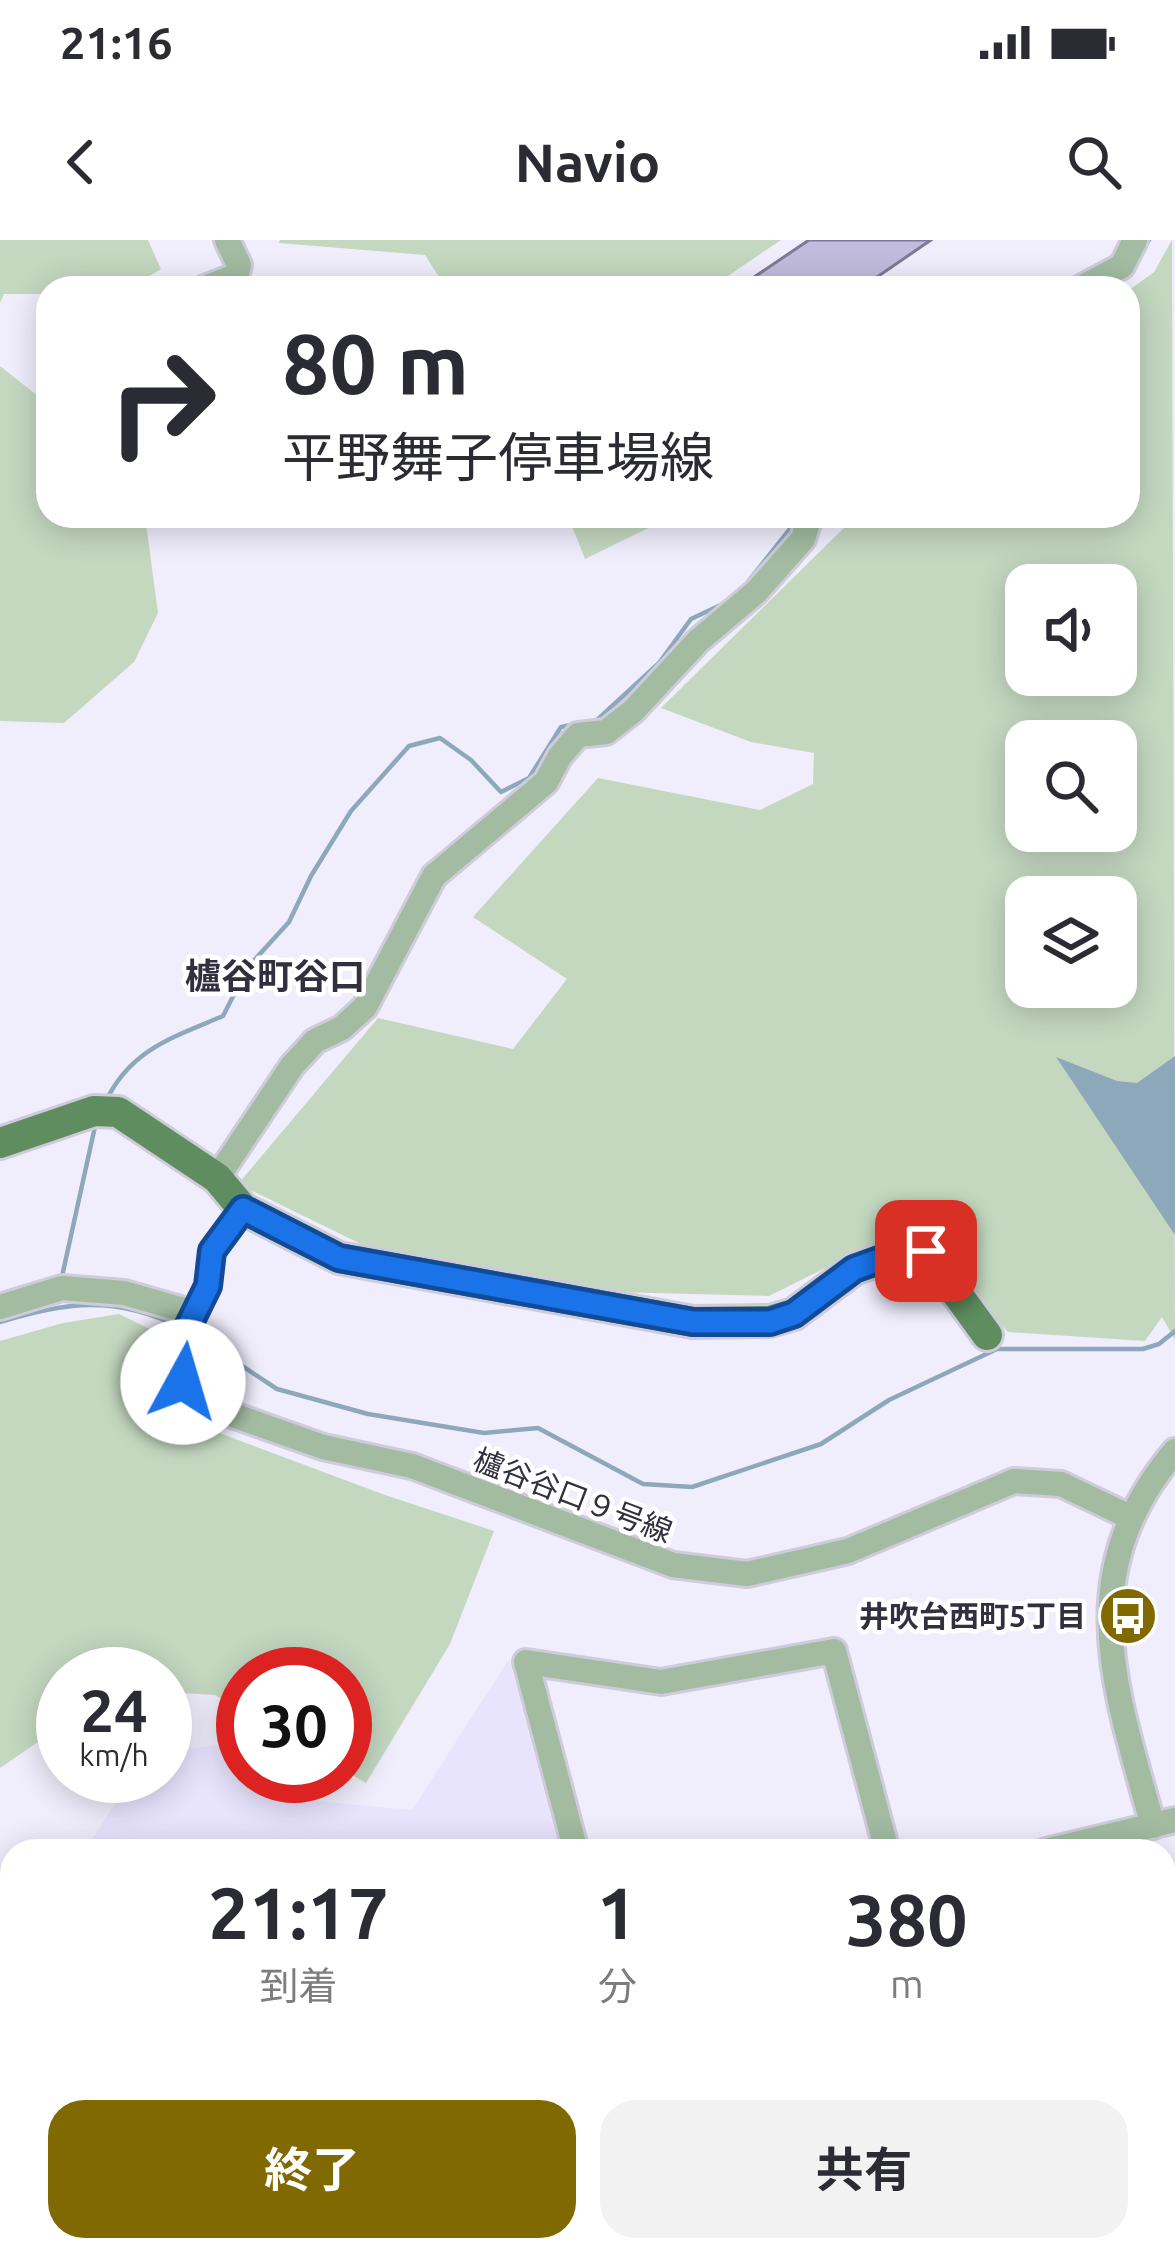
<!DOCTYPE html>
<html lang="ja">
<head>
<meta charset="utf-8">
<style>
	:root { --surface:#fff; --page:#f2f2f3; --text:#2b2b33; --muted:#7c7c81; --accent:#7f6900 }
	body { margin:0; font-family:Ubuntu,"Noto Sans JP",sans-serif; background:var(--page); color:var(--text); height:100vh; display:flex; flex-direction:column; font-size:45px; white-space:nowrap }
	* { box-sizing:border-box; margin:0 }
	p { font-size:39px; color:var(--muted) }
	.icon { flex:none; width:66px; height:66px; fill:none; stroke:currentColor; stroke-width:2; stroke-linecap:round; stroke-linejoin:round }
	.map { position:relative; flex:1; overflow:hidden }
	.side { position:absolute; left:0px; top:1599px; width:1176px; height:423px; display:flex; flex-direction:column; background:var(--surface); border-radius:36px 36px 0 0; box-shadow:0 6px 30px #0003 }
	.side>* { flex:none }
	.hud { position:absolute; left:36px; top:36px; width:1104px; height:252px; border-radius:36px; box-shadow:0 6px 30px #0003; background:#fff; color:var(--text); overflow:hidden }
	.tools { position:absolute; left:1005px; top:324px; display:grid; gap:24px }
	.tools a { display:grid; place-items:center; width:132px; height:132px; border-radius:24px; background:var(--surface); box-shadow:0 6px 30px #0003; font-size:60px }
	.speed { position:absolute; left:36px; top:1407px; display:flex; gap:24px; font-size:60px; font-weight:700; text-align:center }
	.speed>* { display:grid; place-content:center; width:156px; height:156px; border-radius:50%; background:var(--surface); box-shadow:0 6px 30px #0003; line-height:1 }
	.speed small { font-size:30px; font-weight:400 }
	.speed .limit { border:18px solid #d22; background:#fff; color:#111 }
	.pin { position:absolute; display:grid; place-items:center; width:102px; height:102px; color:#fff; margin:-51px; border-radius:24px; box-shadow:0 6px 18px #0006 }
	.me { position:absolute; width:132px; margin:-66px; rotate:6deg; stroke-linejoin:round; filter:drop-shadow(0 0 9px #0008) }
	.turn { display:flex; align-items:center; gap:42px; height:252px; padding:0 48px; font-size:54px }
	.turn .icon { width:156px; height:156px; stroke-width:2.5 }
	.turn b { display:block; font-size:84px; line-height:102px }
	.eta { display:flex; justify-content:space-evenly; align-items:center; height:204px; text-align:center }
	.eta b { font-size:72px; font-weight:700; line-height:84px }
	.cta { display:flex; gap:24px; margin-top:auto; padding:24px 48px }
	.cta a { flex:1; height:138px; border-radius:36px; background:var(--accent); color:#fff; font-size:48px; font-weight:700; line-height:138px; text-align:center }
	.cta a+a { background:var(--page); color:var(--text) }
	.status { display:flex; justify-content:space-between; align-items:center; height:84px; padding:0 60px; background:var(--surface); direction:ltr }
	.status svg { height:33px; fill:currentColor }
	header { display:flex; justify-content:space-between; align-items:center; height:156px; padding:0 48px; background:var(--surface); font-size:54px; font-weight:700 }
	.map>svg:first-child { display:block }
</style>
</head>
<body>
<div class="status"><b>21:16</b><svg viewBox="0 0 49 12"><path d="M0 12V9h3v3zM5 12V6h3v6zM10 12V3h3v9zM15 12V0h3v12zM26 1h20v11H26zM47 4h2v5h-2z"/></svg></div>
<header><svg class="icon" aria-label="back" viewBox="0 0 24 24"><path d="M15 5l-7 7 7 7"/></svg>Navio<svg class="icon" aria-label="search" viewBox="0 0 24 24"><circle cx="10" cy="10" r="6"/><path d="M15 15l6 6"/></svg></header>
<div class="map">
<svg width="1175" height="2020" viewBox="0 0 1175 2020">
	<rect width="100%" height="100%" fill="#f0eefc"/>
	<path fill="#e8e4fe" d="M509,1419L560,1611H85L132,1536H165V1511L241,1503L243,1536H283L316,1561L412,1570Z"/>
	<path fill="#c4d8c0" fill-rule="evenodd" d="M0,0H148L161,29L130,48H48V54H4L0,63Z
		M280,0H781L710,48H446L425,15L279,3Z
		M1172,0L1175,1100L1162,1077L1145,1101L1008,1092L910,986L769,1056L610,1052L365,1006L238,944L378,778L513,809L567,739L473,677L598,538L760,570L813,544L814,513L751,502L661,468L856,276H1128V51L1154,32ZM1026,345H1116V435H1026ZM1026,501H1116V591H1026ZM1026,657H1116V747H1026Z
		M0,126L48,164V276H145L158,373L134,422L64,483L0,481Z
		M568,276H673L585,319Z
		M119,1074L164,1096L160,1131L198,1185L385,1255L494,1291L450,1404L366,1543L345,1531V1434H243V1472L215,1455L165,1452V1434H63V1485L0,1528V1101L63,1083Z
		M0,1918L12,1930V2010H183L215,2020H0Z
		M326,2010H479L471,2020H315Z"/>
	<path fill="#8da8bb" d="M1175,816V995L1056,817L1117,841L1137,843Z"/>
	<g fill="none" stroke-linecap="round" stroke-linejoin="round">
		<path stroke="#8da8bb" stroke-width="4.5" d="M1134,26L1149,0
			M744,347L797,280
			M106,861C131,809 174,797 223,776L248,727L289,682L311,636L351,571L409,506L440,498L471,520L501,552L529,538L561,487L597,480L659,423L691,379L727,362
			M61,1041L96,882
			M0,1082C68,1062 113,1055 180,1087
			M195,1095L277,1149L368,1174L484,1193L538,1188L643,1244L692,1247L821,1204L889,1160L997,1109H1143L1159,1104L1175,1091"/>
	</g>
	<path fill="#c1bcdd" stroke="#7e7998" stroke-width="3" d="M809,0H931L861,48H738Z"/>
	<g fill="none" stroke-linecap="round" stroke-linejoin="round">
		<defs>
			<path id="minor" d="M205,48L236,36L239,25L227,0
				M1081,48L1122,26L1135,0
				M217,938L292,826L315,801L342,788L365,767L434,636L546,542L560,516L578,495L606,492L633,471L698,401L756,352L803,299L810,276
				M243,969L212,1011L208,1046L180,1103L177,1123L183,1142L195,1156L230,1174L323,1207L412,1226L673,1325L747,1334L848,1311L1014,1241L1061,1244L1130,1277
				M0,1067L62,1048L124,1053L194,1073
				M1153,1586C1115,1448 1071,1334 1175,1211
				M576,1611L526,1422L661,1442L834,1411L887,1611
				M1046,1611L1175,1580
				M691,2010L695,2020
				M979,2010L981,2020"/>
			<path id="major" d="M0,903L94,871L118,872L217,938L243,969L339,1018L693,1082L770,1081L794,1074L854,1029L904,1011H926L987,1095"/>
		</defs>
		<use href="#minor" stroke="#ceccda" stroke-width="30"/>
		<use href="#major" stroke="#ceccda" stroke-width="36"/>
		<use href="#minor" stroke="#a2bba1" stroke-width="24"/>
		<use href="#major" stroke="#5f8d5f" stroke-width="30"/>
	</g>
	<g fill="none" stroke-linecap="round" stroke-linejoin="round">
		<defs>
			<path id="route" d="M183,1142L177,1123L180,1103L208,1046L212,1011L243,969L339,1018L693,1082H770L794,1074L854,1029L904,1011H926"/>
		</defs>
		<use href="#route" stroke="#114b97" stroke-width="30"/>
		<use href="#route" stroke="#1a73e8" stroke-width="21"/>
	</g>
	<defs>
		<symbol id="bus-disc" viewBox="-11 -11 22 22"><circle r="9.5" fill="#7f6900" stroke="#fff"/><path d="M-5-6H5V4H4V6H2V4H-2V6H-4V4H-5ZM-3.5-4V0h7V-4ZM-3.5 1.2v1.5H-2V1.2ZM2 1.2v1.5H3.5V1.2Z" fill="#fff"/></symbol>
	</defs>
	<g fill-rule="evenodd">
		<use href="#bus-disc" x="1095" y="1343" width="66" height="66"/>
	</g>
	<g text-anchor="middle" dominant-baseline="central" stroke-width="9" stroke-linejoin="round" paint-order="stroke">
		<g font-size="30" fill="#32303e" stroke="#fff">
			<text transform="translate(573 1255) rotate(21)">櫨谷谷口９号線</text>
		</g>
		<g font-size="30" font-weight="bold" fill="#32303e" stroke="#fff" text-anchor="end">
			<text x="1086" y="1376">井吹台西町5丁目</text>
		</g>
		<g font-size="36" font-weight="bold" fill="#32303e" stroke="#fff">
			<text x="275" y="735">櫨谷町谷口</text>
		</g>
	</g>
</svg>
<div class="tools">
<a><svg class="icon" aria-label="sound" viewBox="0 0 24 24"><path d="M4 9h4l5-4v14l-5-4H4zM17 9q2 3 0 6"/></svg></a>
<a><svg class="icon" aria-label="search" viewBox="0 0 24 24"><circle cx="10" cy="10" r="6"/><path d="M15 15l6 6"/></svg></a>
<a><svg class="icon" aria-label="layers" viewBox="0 0 24 24"><path d="M12 4l9 5-9 5-9-5zM3 14l9 5 9-5"/></svg></a>
</div>
<div class="speed"><div>24<small>km/h</small></div><div class="limit">30</div></div>
<div class="pin" style="left:926px;top:1011px;background:#d93025"><svg class="icon" aria-label="arrive" viewBox="0 0 24 24"><path d="M6 21V4h12l-3 4 3 4H6"/></svg></div>
<svg class="me" style="left:183px;top:1142px" viewBox="-20 -20 40 40"><circle r="19" fill="#fff"/><path d="M0-13L10 11 0 6-10 11z" fill="#1a73e8"/></svg>
<div class="hud">
<div class="turn"><svg class="icon" aria-label="right" viewBox="0 0 24 24"><path d="M7 20v-9h11M14 6l5 5-5 5"/></svg><div><b>80 m</b>平野舞子停車場線</div></div>
</div>
<section class="side">
<div class="eta">
<div><b>21:17</b><p>到着</p></div>
<div><b>1</b><p>分</p></div>
<div><b>380</b><p>m</p></div>
</div>
<div class="cta"><a>終了</a><a>共有</a></div>
</section>
</div>
</body>
</html>
